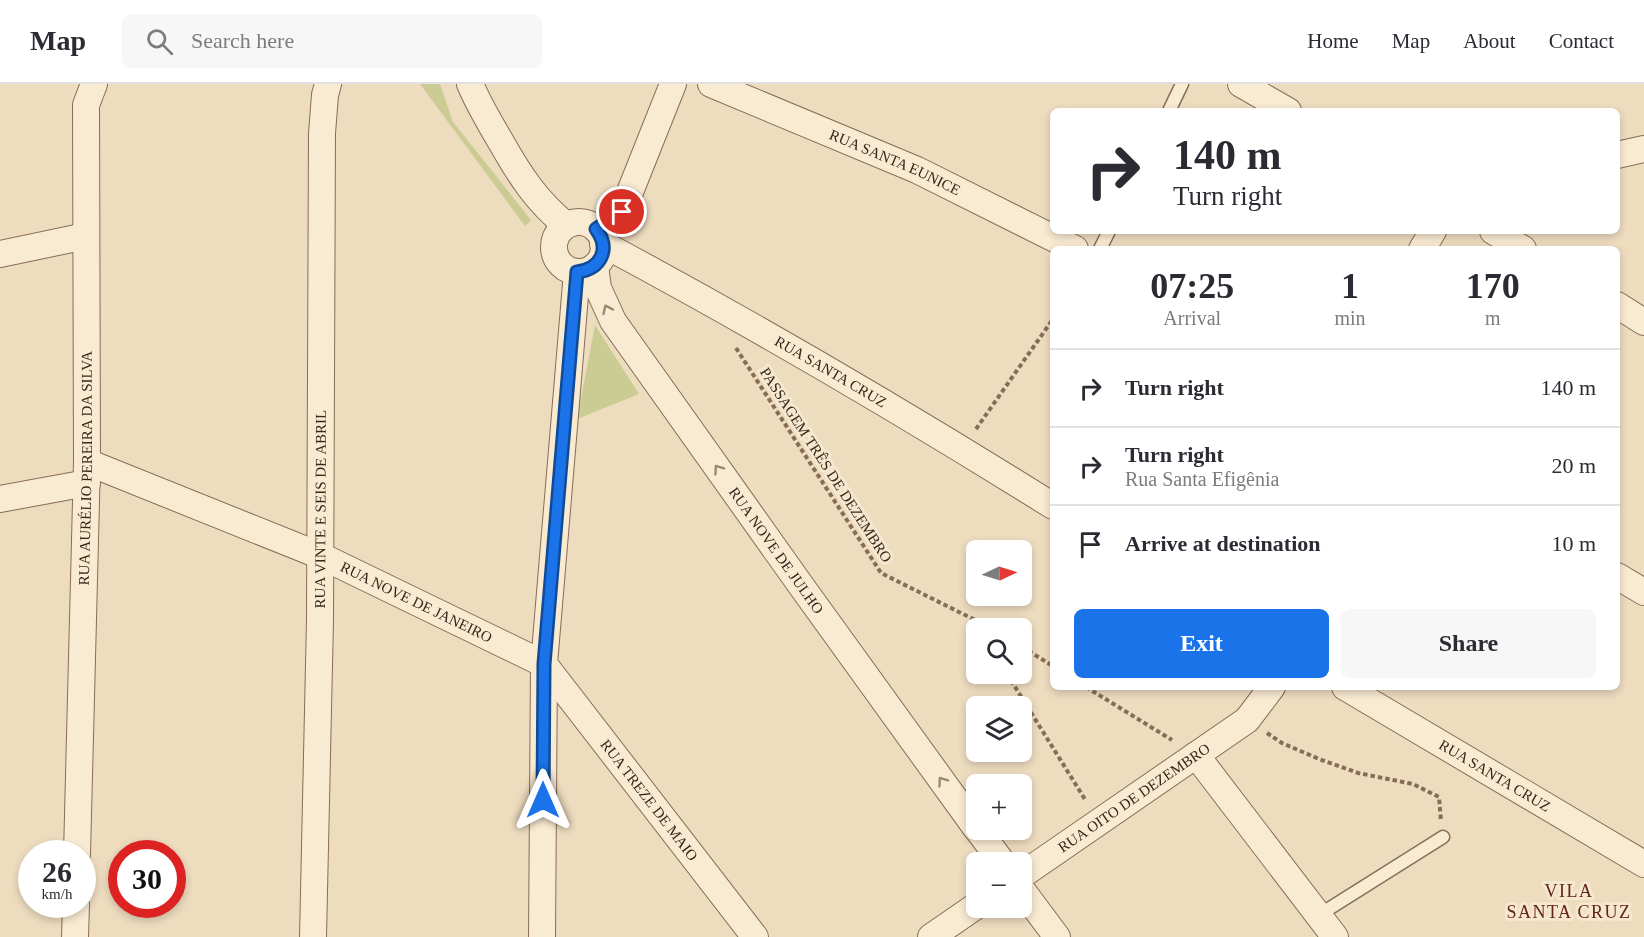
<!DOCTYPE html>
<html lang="en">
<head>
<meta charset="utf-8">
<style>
	:root { --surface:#fff; --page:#f7f7f7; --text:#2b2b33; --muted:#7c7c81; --line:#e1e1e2; --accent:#1a73e8 }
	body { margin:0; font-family:"Times New Roman",serif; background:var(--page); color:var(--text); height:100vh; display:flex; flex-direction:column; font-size:22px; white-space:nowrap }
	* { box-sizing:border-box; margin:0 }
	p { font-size:20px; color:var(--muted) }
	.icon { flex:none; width:33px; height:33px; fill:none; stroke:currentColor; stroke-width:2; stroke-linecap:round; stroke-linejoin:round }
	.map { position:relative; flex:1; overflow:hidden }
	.sheet { position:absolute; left:1050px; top:162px; width:570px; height:444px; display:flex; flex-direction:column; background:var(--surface); border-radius:9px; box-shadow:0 3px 9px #0003 }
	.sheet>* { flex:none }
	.hud { position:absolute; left:1050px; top:24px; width:570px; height:126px; border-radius:9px; box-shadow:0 3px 9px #0003; background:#fff; color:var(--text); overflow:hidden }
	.needle { width:39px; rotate:86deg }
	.controls { position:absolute; left:966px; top:456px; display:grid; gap:12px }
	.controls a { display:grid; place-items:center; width:66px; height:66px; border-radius:9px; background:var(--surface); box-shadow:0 3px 9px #0003; font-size:30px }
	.speed { position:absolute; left:18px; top:756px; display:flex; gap:12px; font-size:30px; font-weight:700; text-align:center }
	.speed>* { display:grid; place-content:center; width:78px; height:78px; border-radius:50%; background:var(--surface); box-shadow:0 3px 9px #0003; line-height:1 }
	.speed small { font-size:15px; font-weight:400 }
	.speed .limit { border:9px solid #d22; background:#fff; color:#111 }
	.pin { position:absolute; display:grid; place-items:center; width:51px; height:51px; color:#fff; margin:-26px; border:3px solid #fff; border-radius:50%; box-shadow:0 2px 6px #0007 }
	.me { position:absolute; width:66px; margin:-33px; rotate:0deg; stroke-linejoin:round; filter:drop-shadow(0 0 4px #0008) }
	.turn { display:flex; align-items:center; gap:21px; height:126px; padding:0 24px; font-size:27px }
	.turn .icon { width:78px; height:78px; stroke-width:2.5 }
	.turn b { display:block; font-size:42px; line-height:51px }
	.eta { display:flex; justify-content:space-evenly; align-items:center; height:102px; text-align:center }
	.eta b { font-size:36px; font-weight:600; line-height:42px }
	.button { display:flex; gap:12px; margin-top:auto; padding:12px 24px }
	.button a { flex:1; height:69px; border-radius:9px; background:var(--accent); color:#fff; font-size:24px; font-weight:600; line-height:69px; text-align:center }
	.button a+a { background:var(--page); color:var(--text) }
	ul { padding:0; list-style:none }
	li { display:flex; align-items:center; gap:18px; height:78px; padding:0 24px; border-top:2px solid var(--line) }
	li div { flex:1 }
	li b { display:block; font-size:22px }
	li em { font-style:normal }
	header { display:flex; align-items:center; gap:36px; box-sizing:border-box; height:84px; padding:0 30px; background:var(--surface); border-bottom:2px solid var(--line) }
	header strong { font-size:28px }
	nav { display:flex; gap:33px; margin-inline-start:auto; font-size:21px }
	.search { width:420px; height:54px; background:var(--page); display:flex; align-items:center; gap:15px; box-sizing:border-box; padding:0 21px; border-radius:9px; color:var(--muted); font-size:22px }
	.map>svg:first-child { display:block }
</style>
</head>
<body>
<header>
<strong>Map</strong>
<div class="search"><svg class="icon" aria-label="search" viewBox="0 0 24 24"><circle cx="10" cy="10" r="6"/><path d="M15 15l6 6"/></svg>Search here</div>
<nav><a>Home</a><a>Map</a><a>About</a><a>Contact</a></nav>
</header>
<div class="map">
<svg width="1644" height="853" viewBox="0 0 1644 853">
	<rect width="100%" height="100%" fill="#eedcbf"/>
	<path fill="#cacc93" d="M420,0H440L453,38L531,136L525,142Z
		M595,241L639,310L577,335Z"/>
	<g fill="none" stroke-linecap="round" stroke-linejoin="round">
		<defs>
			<path id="lane" d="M1169,27L1182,0
				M1100,165L1109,147
				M1319,831L1443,753"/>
			<g id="street">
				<path d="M470,0C479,21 489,38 501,58C519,90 537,118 566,141"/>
				<path id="s1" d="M711,0L917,86L1075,165"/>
				<path d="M1241,0L1288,27"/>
				<path d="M1617,71L1644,65"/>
				<circle cx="579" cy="163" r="25"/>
				<path d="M596,145L622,128L673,0"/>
				<path d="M1493,147L1523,165"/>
				<path id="s2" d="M603,160C756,242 906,330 1053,422"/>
				<path d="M1422,165L1433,147"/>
				<path d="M0,170L86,152"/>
				<path id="s3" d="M595,182L598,204L613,237L802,503L976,744"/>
				<path d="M1617,221L1644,238"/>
				<path id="s4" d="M87,378L321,472L544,580L755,853"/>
				<path d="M0,415L87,399"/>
				<path d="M1617,492L1644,508"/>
				<path id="s5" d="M1345,603L1644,780"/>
				<path d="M1196,671L1335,853"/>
				<path d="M978,746L1002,778"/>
				<path id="s6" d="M77,770L87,378L86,21L94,0"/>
				<path id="s7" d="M1022,791L1247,636L1272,603"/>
				<path d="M1022,806L1057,853"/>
				<path d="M75,853L76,820"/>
				<path id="s8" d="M313,853L320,536L322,49L325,11L328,0"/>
				<path d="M542,853L544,580L577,188"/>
				<path d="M931,853L976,822"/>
			</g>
		</defs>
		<use href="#lane" stroke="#876d57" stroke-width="15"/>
		<use href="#street" stroke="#876d57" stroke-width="28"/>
		<path stroke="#876d57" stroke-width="4" stroke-dasharray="4.5 3" stroke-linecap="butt" d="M736,264L881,489L991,544
			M976,345L1053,235
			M1022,563L1053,582
			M1007,590L1086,717
			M1086,603L1172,656
			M1267,649L1282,659L1319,675L1358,689L1413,700L1439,713L1441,737"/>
		<use href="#lane" stroke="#f9ead2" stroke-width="12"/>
		<use href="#street" stroke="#f9ead2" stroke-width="26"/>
	</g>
	<defs><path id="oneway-chevron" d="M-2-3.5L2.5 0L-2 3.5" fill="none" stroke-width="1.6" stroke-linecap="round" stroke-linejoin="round" transform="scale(1.5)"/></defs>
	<g stroke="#988877">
		<use href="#oneway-chevron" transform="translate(607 225) rotate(-115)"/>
		<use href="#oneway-chevron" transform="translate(718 385) rotate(-125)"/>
		<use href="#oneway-chevron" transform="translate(942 697) rotate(-126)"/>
	</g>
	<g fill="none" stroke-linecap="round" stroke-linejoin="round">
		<defs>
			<path id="route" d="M543,716L544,580L577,188C601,185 611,165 596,145L622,128"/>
		</defs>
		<use href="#route" stroke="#114b97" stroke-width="15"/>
		<use href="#route" stroke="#1a73e8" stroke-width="10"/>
	</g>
	<g text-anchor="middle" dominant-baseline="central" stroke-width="6" stroke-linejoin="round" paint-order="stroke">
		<g font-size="15" fill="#36271c" stroke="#f6e7cf">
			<text stroke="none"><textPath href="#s1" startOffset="200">RUA SANTA EUNICE</textPath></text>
			<text stroke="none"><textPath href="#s2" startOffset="261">RUA SANTA CRUZ</textPath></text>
			<text transform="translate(826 381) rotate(57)">PASSAGEM TRÊS DE DEZEMBRO</text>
			<text stroke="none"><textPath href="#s6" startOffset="386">RUA AURÉLIO PEREIRA DA SILVA</textPath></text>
			<text stroke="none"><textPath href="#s8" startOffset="428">RUA VINTE E SEIS DE ABRIL</textPath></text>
			<text stroke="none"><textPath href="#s3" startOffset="340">RUA NOVE DE JULHO</textPath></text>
			<text stroke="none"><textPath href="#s4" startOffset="358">RUA NOVE DE JANEIRO</textPath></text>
			<text stroke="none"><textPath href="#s5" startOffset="174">RUA SANTA CRUZ</textPath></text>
			<text stroke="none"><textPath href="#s7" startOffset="136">RUA OITO DE DEZEMBRO</textPath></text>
			<text stroke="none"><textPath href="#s4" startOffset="672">RUA TREZE DE MAIO</textPath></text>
		</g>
		<g font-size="18" letter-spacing="1.5" fill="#64241b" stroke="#f6e7cf">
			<text x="1569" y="807">VILA<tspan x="1569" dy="21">SANTA CRUZ</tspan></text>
		</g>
	</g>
</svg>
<div class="controls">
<a><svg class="needle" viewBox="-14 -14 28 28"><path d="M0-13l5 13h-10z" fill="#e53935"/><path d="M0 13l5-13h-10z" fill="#7c7c81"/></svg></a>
<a><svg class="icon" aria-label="search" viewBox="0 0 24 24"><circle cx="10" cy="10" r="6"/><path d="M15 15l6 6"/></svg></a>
<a><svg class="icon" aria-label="layers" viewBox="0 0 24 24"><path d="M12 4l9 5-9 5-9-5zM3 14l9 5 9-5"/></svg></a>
<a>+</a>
<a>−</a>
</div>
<div class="speed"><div>26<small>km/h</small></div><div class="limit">30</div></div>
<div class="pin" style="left:622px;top:128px;background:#d93025"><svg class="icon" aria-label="arrive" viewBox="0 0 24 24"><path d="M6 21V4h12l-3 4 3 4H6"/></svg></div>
<svg class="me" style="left:543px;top:716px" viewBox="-20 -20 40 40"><path d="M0-17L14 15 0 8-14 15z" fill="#1a73e8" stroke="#fff" stroke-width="4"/></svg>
<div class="hud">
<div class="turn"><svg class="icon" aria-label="right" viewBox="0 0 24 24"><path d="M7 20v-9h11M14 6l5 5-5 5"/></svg><div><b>140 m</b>Turn right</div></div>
</div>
<section class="sheet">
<div class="eta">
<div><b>07:25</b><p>Arrival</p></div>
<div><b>1</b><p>min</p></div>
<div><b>170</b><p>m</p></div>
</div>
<ul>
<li><svg class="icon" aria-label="right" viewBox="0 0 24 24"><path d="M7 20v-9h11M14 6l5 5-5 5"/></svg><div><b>Turn right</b></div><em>140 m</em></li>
<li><svg class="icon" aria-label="right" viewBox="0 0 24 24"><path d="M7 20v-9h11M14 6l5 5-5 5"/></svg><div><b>Turn right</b><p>Rua Santa Efigênia</p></div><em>20 m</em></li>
<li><svg class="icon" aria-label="arrive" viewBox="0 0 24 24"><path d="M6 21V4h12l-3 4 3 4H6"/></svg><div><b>Arrive at destination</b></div><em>10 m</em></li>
</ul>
<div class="button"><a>Exit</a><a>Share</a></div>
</section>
</div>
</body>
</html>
